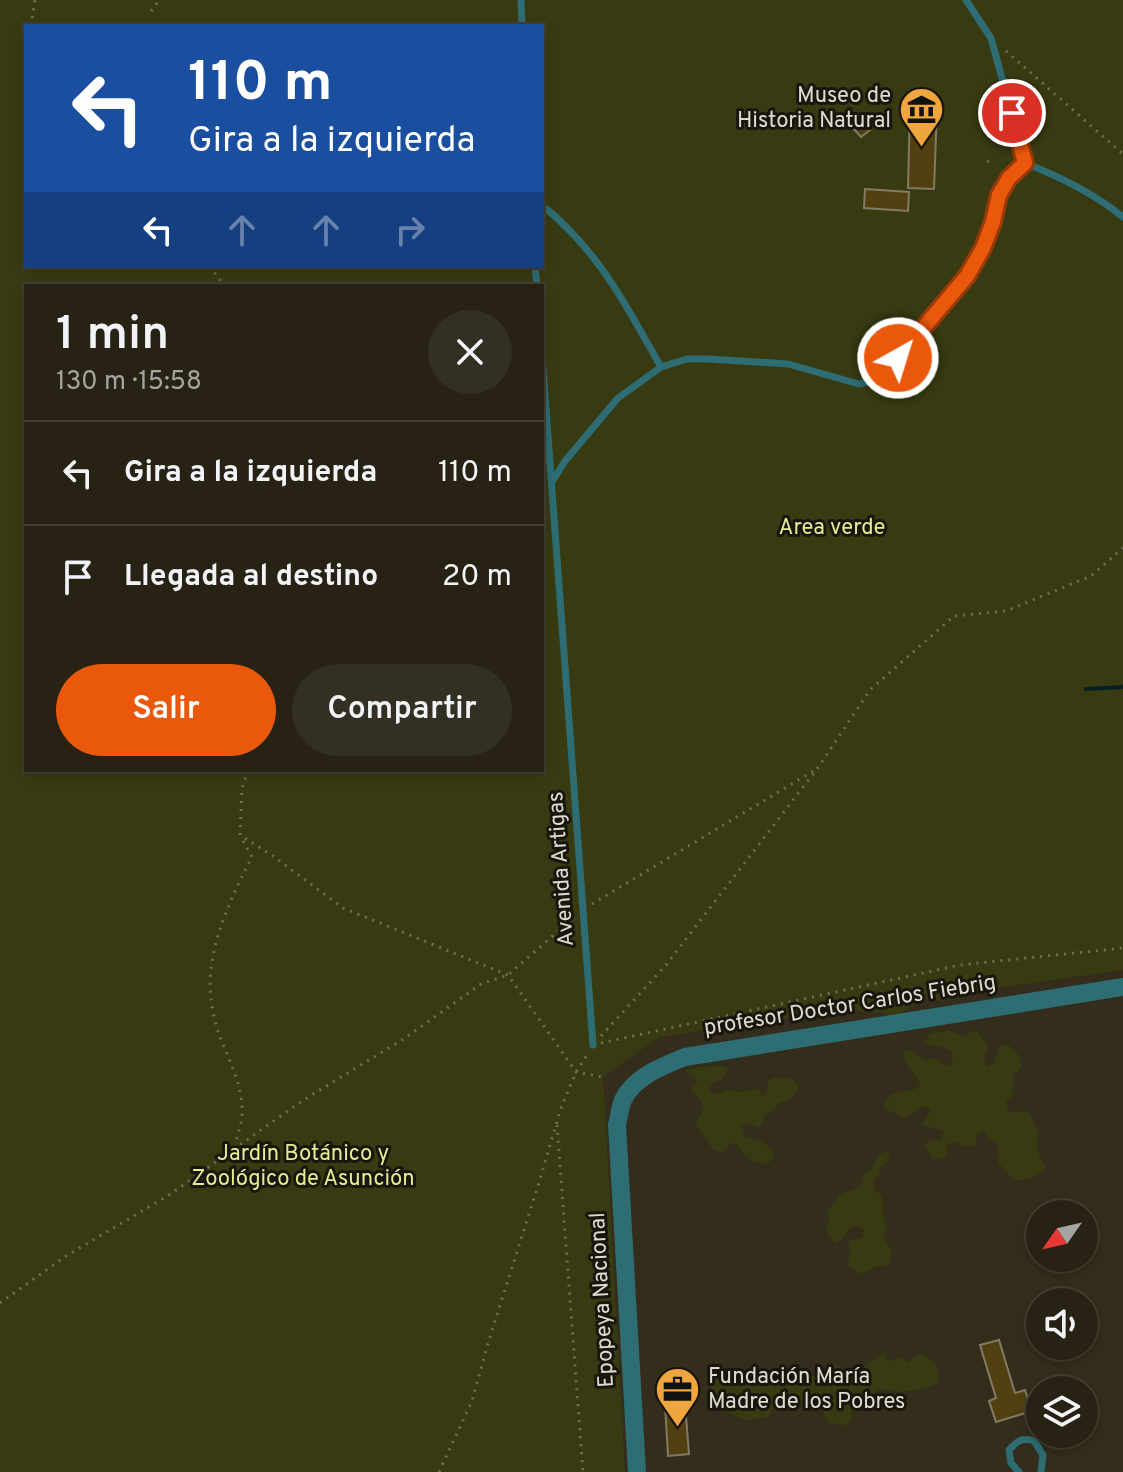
<!DOCTYPE html>
<html lang="es">
<head>
<meta charset="utf-8">
<style>
	:root { --surface:#272214; --page:#332f22; --text:#f1f3f6; --muted:#a4a4a0; --line:#433f34; --accent:#ea580c }
	body { margin:0; font-family:Overpass,sans-serif; background:var(--page); color:var(--text); height:100vh; display:flex; flex-direction:column; font-size:30px; white-space:nowrap }
	* { box-sizing:border-box; margin:0 }
	p { font-size:26px; color:var(--muted) }
	.icon { flex:none; width:44px; height:44px; fill:none; stroke:currentColor; stroke-width:2; stroke-linecap:round; stroke-linejoin:round }
	.map { position:relative; flex:1; overflow:hidden }
	.side { position:absolute; left:24px; top:284px; width:520px; height:488px; display:flex; flex-direction:column; background:var(--surface); border-radius:0px; box-shadow:0 4px 12px #0003,0 0 0 2px var(--line) }
	.side>* { flex:none }
	.top-card { position:absolute; left:24px; top:24px; width:520px; height:244px; border-radius:0px; box-shadow:0 4px 12px #0003,0 0 0 2px var(--line); background:#1a4fa0; color:#fff; overflow:hidden }
	.needle { width:52px; rotate:236deg }
	.controls { position:absolute; left:1026px; top:1200px; display:grid; gap:16px }
	.controls a { display:grid; place-items:center; width:72px; height:72px; border-radius:50%; background:var(--surface); box-shadow:0 4px 12px #0003,0 0 0 2px var(--line); font-size:40px }
	.pin { position:absolute; display:grid; place-items:center; width:68px; height:68px; color:#fff; margin:-34px; border:4px solid #fff; border-radius:50%; box-shadow:0 2px 8px #0007 }
	.me { position:absolute; width:88px; margin:-44px; rotate:39deg; stroke-linejoin:round; filter:drop-shadow(0 0 6px #0008) }
	.turn { display:flex; align-items:center; gap:28px; height:168px; padding:0 32px; font-size:36px }
	.turn .icon { width:104px; height:104px; stroke-width:2.5 }
	.turn b { display:block; font-size:56px; line-height:68px }
	.lanes { display:flex; align-items:center; height:76px; padding:0 32px; background:#0003; justify-content:center; gap:40px; direction:ltr }
	.lanes .off { opacity:.35 }
	.round { display:grid; place-items:center; flex:none; width:84px; height:84px; border-radius:42px; background:var(--page) }
	.summary { display:flex; align-items:center; justify-content:space-between; height:136px; padding:0 32px }
	h1 { font-size:48px; font-weight:600; line-height:60px }
	.cta { display:flex; gap:16px; margin-top:auto; padding:16px 32px }
	.cta a { flex:1; height:92px; border-radius:48px; background:var(--accent); color:#fff; font-size:32px; font-weight:600; line-height:92px; text-align:center }
	.cta a+a { background:var(--page); color:var(--text) }
	ul { padding:0; list-style:none }
	li { display:flex; align-items:center; gap:24px; height:104px; padding:0 32px; border-top:2px solid var(--line) }
	li div { flex:1 }
	li b { display:block; font-size:30px }
	li em { font-style:normal }
	.map>svg:first-child { display:block }
</style>
</head>
<body>
<div class="map">
<svg width="1123" height="1472" viewBox="0 0 1123 1472">
	<rect width="100%" height="100%" fill="#342d1b"/>
	<path fill="#383b12" fill-rule="evenodd" d="M0,0H1123V970L983,990L943,1001L929,998L922,1000L898,1015L891,1016L878,1012L837,1011L660,1037L603,1076L625,1472H0ZM26,26H542V266H26ZM26,286H542V770H26Z
		M973,1030C980,1033 986,1042 988,1048L984,1057L987,1067L994,1064L999,1048L1005,1044C1015,1048 1022,1057 1021,1068L1013,1075L1014,1085L1010,1099L1005,1098L1007,1110L1010,1112L1027,1111L1038,1129L1037,1150L1045,1167C1038,1177 1024,1182 1012,1179L998,1162L999,1151L996,1143L990,1140L984,1131C977,1132 975,1137 977,1144L974,1146L964,1147L958,1143L951,1142L947,1147L946,1157L936,1160L932,1159L924,1144L931,1140H941L944,1134L942,1131L921,1125L931,1111L930,1107L923,1106L904,1118L884,1108C887,1086 907,1096 921,1086C917,1074 903,1065 904,1052L910,1050L925,1060L935,1058L947,1066L950,1065L953,1059L952,1052L945,1048L925,1044L924,1041L931,1034L949,1031L965,1037Z
		M724,1066L729,1070L720,1080L711,1085L709,1091L711,1093L718,1094L728,1090L742,1092L759,1088L761,1095C768,1094 767,1087 768,1081L774,1078H791L798,1085C798,1093 789,1102 780,1102L774,1110L766,1114L760,1127C752,1126 748,1119 741,1127L744,1137C756,1140 768,1141 774,1154L772,1160L766,1164L750,1160L735,1143L729,1145L722,1153L712,1148L696,1124C697,1118 701,1114 703,1108C705,1100 694,1096 691,1088L698,1081L692,1078L685,1070L696,1067Z
		M888,1152L890,1155L888,1161L880,1168L879,1174L873,1182L875,1190C886,1198 882,1206 884,1217C884,1221 886,1225 887,1229L883,1235L885,1242L892,1249L890,1263L888,1266H877L861,1274L849,1266L850,1252L849,1241L862,1237L864,1230L859,1226H852L839,1242L835,1243L826,1232L829,1218L827,1211L841,1194L862,1186L863,1175C865,1173 868,1171 871,1169C878,1161 875,1153 888,1152Z
		M886,1352V1360L888,1361L900,1358L909,1363L917,1355L923,1354C934,1361 941,1369 938,1382C927,1389 912,1391 899,1392C893,1392 885,1389 879,1390C877,1391 852,1403 850,1404L852,1419L849,1423L843,1426L838,1423L832,1425C823,1420 823,1412 824,1403C820,1397 813,1395 805,1397C796,1409 786,1408 772,1409L769,1417H761L759,1419L744,1420L733,1415L730,1409L725,1408L722,1403L714,1400L711,1388L712,1382L720,1378L726,1379L731,1383L744,1378L760,1379L784,1387C801,1368 816,1384 835,1365L851,1370H861L880,1354Z"/>
	<g fill="none" stroke-linecap="round" stroke-linejoin="round">
		<path stroke="#052125" stroke-width="4" d="M1086,689L1123,687"/>
	</g>
	<path fill="#524010" stroke="#827a65" stroke-width="2" d="M910,107L937,108L934,189L908,188Z
		M863,120L870,130L861,137L853,128Z
		M865,189L909,192L908,211L864,208Z
		M999,1340L1015,1393L1025,1390L1032,1411L996,1422L989,1401L996,1398L980,1345Z
		M685,1403L689,1454L668,1456L665,1404Z"/>
	<g fill="none" stroke-linecap="round" stroke-linejoin="round">
		<path stroke="#716b5c" stroke-width="3" stroke-dasharray="2 6" stroke-linecap="butt" d="M151,11L159,0
			M31,26L35,0
			M1006,51L1123,154
			M26,71L24,93L26,101
			M987,161L992,163
			M210,266L224,286
			M248,770L242,788L240,835L273,856L343,908L508,975L576,1072L603,1077
			M592,904L815,770
			M601,1036L666,965L817,769L870,690L954,616L1006,611L1091,576L1123,548
			M601,1043L960,965L1123,948
			M557,1125L583,1472
			M235,1147C237,1135 243,1122 242,1110C242,1083 228,1059 219,1034C215,1023 212,1009 211,998C205,952 231,897 252,857L242,839
			M0,1303L66,1256L169,1195L302,1101L405,1038L481,984L508,975L573,918
			M439,1472L472,1401L489,1340L537,1189L561,1108L576,1072L587,1055"/>
		<path stroke="#2d6d73" stroke-width="7" d="M521,0L522,26
			M966,0L991,38L1025,163
			M1025,163C1058,176 1096,195 1123,217
			M542,206C553,213 561,222 570,231C609,270 634,320 661,367
			M535,266L537,286
			M542,355L593,1045
			M552,482L565,461L618,398L661,367L687,359H709L788,364L859,384L878,380L967,276L983,248L993,222L999,195L1009,178L1025,163
			M1019,1472L1011,1463L1009,1450C1017,1441 1022,1437 1034,1441L1043,1455L1041,1472"/>
		<path stroke="#2d6d73" stroke-width="18" d="M637,1472L617,1125C619,1117 620,1107 623,1100C635,1076 663,1066 685,1057L1123,987"/>
	</g>
	<g fill="none" stroke-linecap="round" stroke-linejoin="round">
		<defs>
			<path id="route" d="M898,358L967,276L983,248L993,222L999,195L1009,178L1025,163L1012,113"/>
		</defs>
		<use href="#route" stroke="#983908" stroke-width="20"/>
		<use href="#route" stroke="#ea580c" stroke-width="14"/>
	</g>
	<defs>
		<symbol id="museum-pin" viewBox="-11 -11 22 30"><path d="M0 17L-7.5 6A9.5 9.5 0 1 1 7.5 6Z" fill="#f0a63e" stroke="#19160e"/><path d="M0-6L6-3V-2H-6V-3ZM-5-1h2V3h-2ZM-1-1h2V3h-2ZM3-1h2V3H3ZM-6 4H6V6H-6Z" fill="#111"/></symbol>
		<symbol id="office-pin" viewBox="-11 -11 22 30"><path d="M0 17L-7.5 6A9.5 9.5 0 1 1 7.5 6Z" fill="#f0a63e" stroke="#19160e"/><path d="M-6-3h4V-5.5h4V-3h4V5H-6ZM-1-4.5V-3h2v-1.5ZM-6 0V1H6V0Z" fill="#111"/></symbol>
	</defs>
	<g fill-rule="evenodd">
		<use href="#museum-pin" x="896" y="84" width="51" height="69"/>
		<use href="#office-pin" x="652" y="1364" width="51" height="69"/>
	</g>
	<g text-anchor="middle" dominant-baseline="central" stroke-width="6" stroke-linejoin="round" paint-order="stroke">
		<g font-size="22" fill="#e0dbd0" stroke="#19160e" text-anchor="end">
			<text x="891" y="96">Museo de<tspan x="891" dy="25">Historia Natural</tspan></text>
			<text x="708" y="1377" text-anchor="start">Fundación María<tspan x="708" dy="25">Madre de los Pobres</tspan></text>
		</g>
		<g font-size="22" fill="#e4ed91" stroke="#19160e">
			<text x="832" y="528">Area verde</text>
			<text x="303" y="1154">Jardín Botánico y<tspan x="303" dy="25">Zoológico de Asunción</tspan></text>
		</g>
		<g font-size="22" fill="#e0dbd0" stroke="#19160e">
			<text transform="translate(562 869) rotate(-94)">Avenida Artigas</text>
			<text transform="translate(850 1006) rotate(-9)">profesor Doctor Carlos Fiebrig</text>
			<text transform="translate(603 1300) rotate(-93)">Epopeya Nacional</text>
		</g>
	</g>
</svg>
<div class="controls">
<a><svg class="needle" viewBox="-14 -14 28 28"><path d="M0-13l5 13h-10z" fill="#e53935"/><path d="M0 13l5-13h-10z" fill="#a4a4a0"/></svg></a>
<a><svg class="icon" aria-label="sound" viewBox="0 0 24 24"><path d="M4 9h4l5-4v14l-5-4H4zM17 9q2 3 0 6"/></svg></a>
<a><svg class="icon" aria-label="layers" viewBox="0 0 24 24"><path d="M12 4l9 5-9 5-9-5zM3 14l9 5 9-5"/></svg></a>
</div>
<div class="pin" style="left:1012px;top:113px;background:#d93025"><svg class="icon" aria-label="arrive" viewBox="0 0 24 24"><path d="M6 21V4h12l-3 4 3 4H6"/></svg></div>
<svg class="me" style="left:898px;top:358px" viewBox="-20 -20 40 40"><circle r="17" fill="#ea580c" stroke="#fff" stroke-width="3"/><path d="M0-11L8 9 0 5-8 9z" fill="#fff"/></svg>
<div class="top-card">
<div class="turn"><svg class="icon" aria-label="left" viewBox="0 0 24 24"><path d="M17 20v-9H6M10 6l-5 5 5 5"/></svg><div><b>110 m</b>Gira a la izquierda</div></div>
<div class="lanes"><svg class="icon" aria-label="left" viewBox="0 0 24 24"><path d="M17 20v-9H6M10 6l-5 5 5 5"/></svg><svg class="icon off" aria-label="ahead" viewBox="0 0 24 24"><path d="M12 20V5M6 11l6-6 6 6"/></svg><svg class="icon off" aria-label="ahead" viewBox="0 0 24 24"><path d="M12 20V5M6 11l6-6 6 6"/></svg><svg class="icon off" aria-label="right" viewBox="0 0 24 24"><path d="M7 20v-9h11M14 6l5 5-5 5"/></svg></div>
</div>
<section class="side">
<div class="summary"><div><h1>1 min</h1><p>130 m · 15:58</p></div><a class="round"><svg class="icon" aria-label="close" viewBox="0 0 24 24"><path d="M6 6l12 12M18 6L6 18"/></svg></a></div>
<ul>
<li><svg class="icon" aria-label="left" viewBox="0 0 24 24"><path d="M17 20v-9H6M10 6l-5 5 5 5"/></svg><div><b>Gira a la izquierda</b></div><em>110 m</em></li>
<li><svg class="icon" aria-label="arrive" viewBox="0 0 24 24"><path d="M6 21V4h12l-3 4 3 4H6"/></svg><div><b>Llegada al destino</b></div><em>20 m</em></li>
</ul>
<div class="cta"><a>Salir</a><a>Compartir</a></div>
</section>
</div>
</body>
</html>
